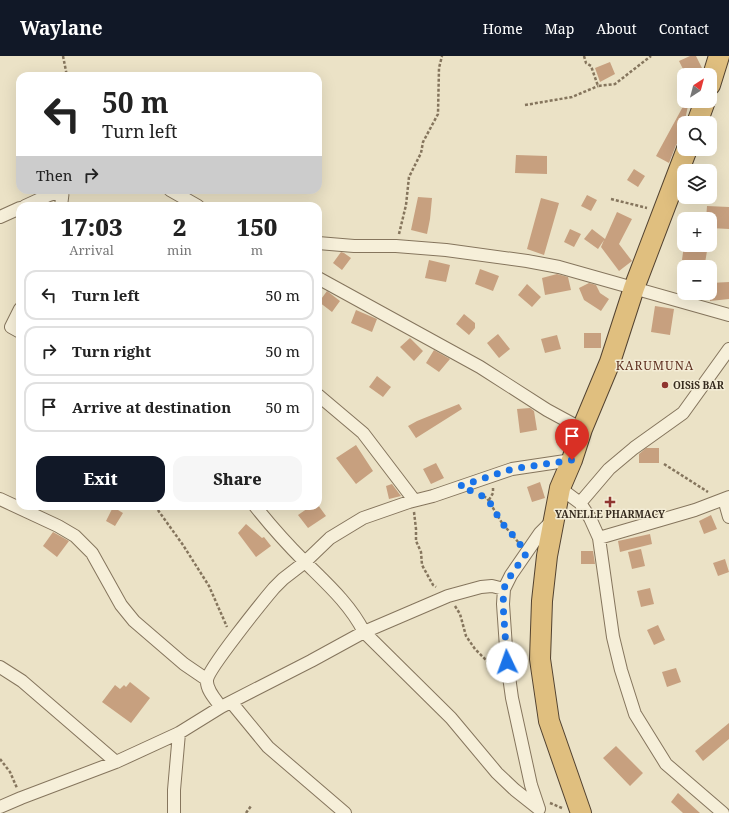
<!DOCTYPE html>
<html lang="en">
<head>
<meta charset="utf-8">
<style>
	:root { --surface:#fff; --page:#f6f6f6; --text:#222; --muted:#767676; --line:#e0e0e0; --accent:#111827 }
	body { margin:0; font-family:"Noto Serif",serif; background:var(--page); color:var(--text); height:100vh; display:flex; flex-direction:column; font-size:15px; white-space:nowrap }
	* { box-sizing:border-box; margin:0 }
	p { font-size:13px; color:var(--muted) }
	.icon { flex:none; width:22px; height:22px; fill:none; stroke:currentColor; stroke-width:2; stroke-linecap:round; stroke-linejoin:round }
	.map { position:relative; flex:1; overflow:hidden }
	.sheet { position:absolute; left:16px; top:146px; width:306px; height:308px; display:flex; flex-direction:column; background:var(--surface); border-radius:12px; box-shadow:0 4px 16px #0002 }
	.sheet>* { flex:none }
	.banner { position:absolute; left:16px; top:16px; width:306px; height:122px; border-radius:12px; box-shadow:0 4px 16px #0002; background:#fff; color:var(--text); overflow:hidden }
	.needle { width:26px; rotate:36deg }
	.fabs { position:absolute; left:677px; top:12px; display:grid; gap:8px }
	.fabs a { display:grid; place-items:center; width:40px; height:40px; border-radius:8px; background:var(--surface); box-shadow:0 4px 16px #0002; font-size:20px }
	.pin { position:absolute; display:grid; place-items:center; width:34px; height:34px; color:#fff; margin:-41px -17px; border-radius:50% 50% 50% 0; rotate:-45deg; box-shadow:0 0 4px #0007 }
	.pin .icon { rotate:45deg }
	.me { position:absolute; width:44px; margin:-22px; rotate:357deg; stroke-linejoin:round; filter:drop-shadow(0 0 3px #0008) }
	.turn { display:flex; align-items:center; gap:14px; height:84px; padding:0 20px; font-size:18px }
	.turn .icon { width:52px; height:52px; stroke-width:2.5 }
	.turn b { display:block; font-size:28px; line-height:34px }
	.then { display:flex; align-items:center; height:38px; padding:0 20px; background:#0003; gap:8px; font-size:15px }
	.eta { display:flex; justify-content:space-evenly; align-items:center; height:68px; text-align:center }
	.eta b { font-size:24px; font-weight:800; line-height:28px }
	.primary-button { display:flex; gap:8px; margin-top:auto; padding:8px 20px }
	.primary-button a { flex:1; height:46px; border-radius:12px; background:var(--accent); color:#fff; font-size:16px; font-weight:800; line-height:46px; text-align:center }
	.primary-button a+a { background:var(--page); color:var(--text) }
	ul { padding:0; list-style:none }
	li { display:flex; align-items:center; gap:12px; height:50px; margin:0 8px 6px; padding:0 12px; border:2px solid var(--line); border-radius:12px }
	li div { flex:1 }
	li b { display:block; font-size:15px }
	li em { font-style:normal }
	header { display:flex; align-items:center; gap:24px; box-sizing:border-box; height:56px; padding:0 20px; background:var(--accent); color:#fff }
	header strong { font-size:19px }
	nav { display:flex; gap:22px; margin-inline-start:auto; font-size:14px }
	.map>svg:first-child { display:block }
</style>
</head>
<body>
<header>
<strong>Waylane</strong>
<nav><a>Home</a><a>Map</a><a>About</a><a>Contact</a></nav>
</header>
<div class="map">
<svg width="729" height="757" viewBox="0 0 729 757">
	<rect width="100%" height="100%" fill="#ebe2c6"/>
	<path fill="#c7a07f" d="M690,0H696L703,14L702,16L696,19H686L679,5Z
		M610,6L615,18L600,26L595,12Z
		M686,45H689L681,83L676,89L669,107L656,100Z
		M516,99L547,100V118L515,117Z
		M634,113L645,120L638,131L627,124Z
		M587,139L597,144L591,155L581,150Z
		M418,141L432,142L430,163L427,178L411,174Z
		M541,142L559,147L544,199L527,193Z
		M707,150L729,151V173L710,172V163H706Z
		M617,156L632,163L619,188L632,205L619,215L601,191L604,184L598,193L584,183L592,173L605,183Z
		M570,173L581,178L574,191L564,186Z
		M684,189H708L705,207L682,204Z
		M341,196L344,197L351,202L342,214L333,207Z
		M429,204L450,209L446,226L425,222Z
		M480,213L499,220L493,235L475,228Z
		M557,218L568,221L571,234L545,239L542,222Z
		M729,226V243L710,245V227Z
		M589,227L596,229L600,237L609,243L601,255L584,244L579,232Z
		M527,228L541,241L532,251L518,239Z
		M327,235L340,245L332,256L319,246Z
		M655,250L674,253L670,279L651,276Z
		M356,254L377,263L372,276L351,267Z
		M464,258L475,267V272L469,279L456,268Z
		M584,277H601V292H584Z
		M498,278L510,293L499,302L487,287Z
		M557,279L561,293L545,297L541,283Z
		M410,282L423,295L414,305L400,291Z
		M434,294L450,303L439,316L426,307Z
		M377,320L391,331L383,341L369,331Z
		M459,348L462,353L416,382L408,370L417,365Z
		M530,352L534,355L537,374L520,377L517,353Z
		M356,389L373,415L356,428L336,402Z
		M646,392H659V407H639V398Z
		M436,407L444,422L431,428L423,413Z
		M540,426L545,442L532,446L527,431Z
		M392,428L401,440L389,443L386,430Z
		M318,449L326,460L308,472L298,459L311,450H318Z
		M113,451L123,457L115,470L106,465Z
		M711,459L717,473L704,478L699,465Z
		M246,468L262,482L264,481L271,490L256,501L238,477Z
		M53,476L69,485L57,501L43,490Z
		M650,478L652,488L620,496L618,485Z
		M641,493L645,510L632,513L628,496Z
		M581,495H593L595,508H581Z
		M725,503L729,516L718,520L713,507Z
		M650,532L654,548L641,551L637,535Z
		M658,569L665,584L654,589L647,574Z
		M676,612L681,626L667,631L662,616Z
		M130,626L150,642L131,667L102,646L115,629L120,633L124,629L126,631Z
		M729,667V683L703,705L695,695Z
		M616,690L643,717L630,730L603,702Z
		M678,737L700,757H683L671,746Z"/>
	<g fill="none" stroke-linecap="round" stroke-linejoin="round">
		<defs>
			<path id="minor" d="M170,134L198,150
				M25,150L49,139L64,134
				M61,150L63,134
				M0,161L20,152
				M318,187L354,190H396L446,194L527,205L559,211L729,259
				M318,222L480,311L547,354L582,373
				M20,253L11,271L20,276
				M318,339L363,377L414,444
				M560,432L580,447L590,462L599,482L613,581L621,614L635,658L666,708L723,757
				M0,443L58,470L75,480L92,497L121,549L134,565L184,608L206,623
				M724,443L729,461
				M580,447L609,413L634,392L683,357L729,293
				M255,450C270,469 287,488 304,505C326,527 350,548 364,576L451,662L497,717L515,734L539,753
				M599,482L695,454L729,441
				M0,611L22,625L116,706
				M231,646L268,691L345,757
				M221,651C216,644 206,634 207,624C208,613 263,545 274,532L283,523L305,506L330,482L363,462L409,446L433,440L512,413L572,404
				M0,751L21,742L116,706L179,677L221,651L311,605L364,576L448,540L481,531L492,530L504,533
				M539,753L531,729L512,642L507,606L503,548L504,533L511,519L540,477L552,465
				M174,757V734L179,677"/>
			<path id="trunk" d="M710,29L719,0
				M697,67L705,45
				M581,757L549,665L540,603L542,545L547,500L560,432L572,404L582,373L610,306L634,232L687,93"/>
		</defs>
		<use href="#minor" stroke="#85755d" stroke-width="14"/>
		<use href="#trunk" stroke="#534331" stroke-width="22"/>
		<path stroke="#85755d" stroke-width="2.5" stroke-dasharray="3 2" stroke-linecap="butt" d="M63,0L67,20
			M584,0L586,7L591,10L598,30L615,28L651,0
			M525,49L572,41L598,30
			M611,143L647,152
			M399,178L406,149L409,121L421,97L423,86L438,58L439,12L442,0
			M664,408L708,436
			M479,438L487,442L502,467L519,487
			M489,444L493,437V432
			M155,450L183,489L209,530L227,571
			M414,456L416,473V485L421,496L422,509L433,529L436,531
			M455,550L460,558L466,580L475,593L488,606L495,617
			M0,703L10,716L17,732
			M550,747L562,752
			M246,757L251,750"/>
		<use href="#minor" stroke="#f6efd9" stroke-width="12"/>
		<use href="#trunk" stroke="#e0bf7f" stroke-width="20"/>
	</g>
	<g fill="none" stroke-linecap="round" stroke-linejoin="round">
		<path stroke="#1a73e8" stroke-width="7" stroke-dasharray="0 12.6" d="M507,606L503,548L504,532L511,519L526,498L518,485L502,467L487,442L460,430L512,413L572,404"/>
	</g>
	<g fill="#903531" stroke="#f3ecd5" stroke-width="1.5">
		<circle cx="665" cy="329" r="4"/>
		<path d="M608 440h4v4h4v4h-4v4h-4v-4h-4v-4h4z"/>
	</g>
	<g text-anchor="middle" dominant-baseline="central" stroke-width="3" stroke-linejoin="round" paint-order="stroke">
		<g font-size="10" font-weight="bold" fill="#372c20" stroke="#f3ecd5" text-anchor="start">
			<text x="673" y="329">OISiS BAR</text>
			<text x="610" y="458" text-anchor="middle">YANELLE PHARMACY</text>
		</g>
		<g font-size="12" letter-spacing="1" fill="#603222" stroke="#f3ecd5">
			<text x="655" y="309">KARUMUNA</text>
		</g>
	</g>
</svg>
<div class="fabs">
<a><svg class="needle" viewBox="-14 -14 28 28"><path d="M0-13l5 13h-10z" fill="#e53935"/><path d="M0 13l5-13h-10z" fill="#767676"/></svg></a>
<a><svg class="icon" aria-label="search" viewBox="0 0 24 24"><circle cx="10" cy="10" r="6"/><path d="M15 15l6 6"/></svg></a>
<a><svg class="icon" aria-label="layers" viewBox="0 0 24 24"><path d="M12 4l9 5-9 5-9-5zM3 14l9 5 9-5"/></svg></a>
<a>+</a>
<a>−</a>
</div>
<div class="pin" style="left:572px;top:404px;background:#d93025"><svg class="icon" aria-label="arrive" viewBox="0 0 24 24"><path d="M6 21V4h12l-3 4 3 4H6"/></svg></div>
<svg class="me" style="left:507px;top:606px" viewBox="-20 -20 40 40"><circle r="19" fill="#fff"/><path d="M0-13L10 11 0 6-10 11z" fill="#1a73e8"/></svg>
<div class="banner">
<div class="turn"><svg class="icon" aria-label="left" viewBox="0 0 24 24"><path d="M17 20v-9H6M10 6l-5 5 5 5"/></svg><div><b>50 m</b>Turn left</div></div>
<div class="then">Then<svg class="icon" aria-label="right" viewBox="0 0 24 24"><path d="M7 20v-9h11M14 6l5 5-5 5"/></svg></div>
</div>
<section class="sheet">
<div class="eta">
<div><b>17:03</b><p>Arrival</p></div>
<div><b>2</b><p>min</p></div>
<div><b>150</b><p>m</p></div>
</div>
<ul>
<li><svg class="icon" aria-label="left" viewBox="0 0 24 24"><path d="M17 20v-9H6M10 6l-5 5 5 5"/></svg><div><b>Turn left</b></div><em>50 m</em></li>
<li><svg class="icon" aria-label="right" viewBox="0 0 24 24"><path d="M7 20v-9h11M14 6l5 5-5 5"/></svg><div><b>Turn right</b></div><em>50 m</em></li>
<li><svg class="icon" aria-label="arrive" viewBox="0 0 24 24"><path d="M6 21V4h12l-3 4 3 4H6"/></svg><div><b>Arrive at destination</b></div><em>50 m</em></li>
</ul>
<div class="primary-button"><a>Exit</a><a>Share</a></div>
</section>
</div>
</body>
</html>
